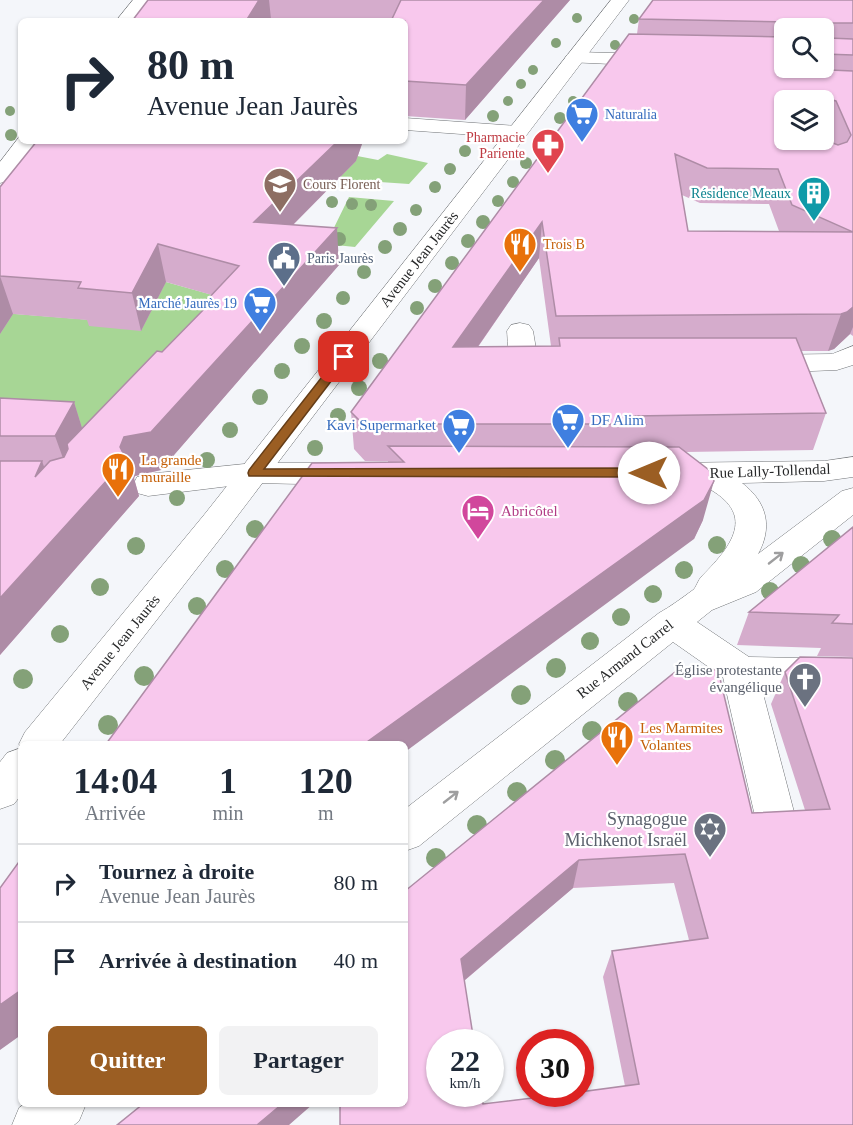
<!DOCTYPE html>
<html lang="fr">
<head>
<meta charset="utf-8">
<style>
	:root { --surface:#fff; --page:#f2f2f3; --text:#1f2937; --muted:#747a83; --line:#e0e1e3; --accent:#9b5e23 }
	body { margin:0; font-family:"Times New Roman",serif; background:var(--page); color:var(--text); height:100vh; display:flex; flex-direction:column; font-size:22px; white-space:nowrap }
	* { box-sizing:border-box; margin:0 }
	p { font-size:20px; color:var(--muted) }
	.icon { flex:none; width:33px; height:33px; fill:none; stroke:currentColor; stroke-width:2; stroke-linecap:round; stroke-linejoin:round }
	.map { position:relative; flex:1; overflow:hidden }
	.side { position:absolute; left:18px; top:741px; width:390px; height:366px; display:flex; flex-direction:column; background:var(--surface); border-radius:9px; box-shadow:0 2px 4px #0004 }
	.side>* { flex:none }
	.hud { position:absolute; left:18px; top:18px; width:390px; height:126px; border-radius:9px; box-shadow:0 2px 4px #0004; background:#fff; color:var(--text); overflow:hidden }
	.fabs { position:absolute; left:774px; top:18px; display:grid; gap:12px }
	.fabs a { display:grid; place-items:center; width:60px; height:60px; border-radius:9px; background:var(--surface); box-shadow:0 2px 4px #0004; font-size:30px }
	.speed { position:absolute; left:426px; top:1029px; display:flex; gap:12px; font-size:30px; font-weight:700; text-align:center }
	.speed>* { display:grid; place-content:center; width:78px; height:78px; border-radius:50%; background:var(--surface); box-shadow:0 2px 4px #0004; line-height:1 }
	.speed small { font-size:15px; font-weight:400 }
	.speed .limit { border:9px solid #d22; background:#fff; color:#111 }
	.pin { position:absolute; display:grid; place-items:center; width:51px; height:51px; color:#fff; margin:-26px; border-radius:12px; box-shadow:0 3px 9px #0006 }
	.me { position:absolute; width:66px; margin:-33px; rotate:270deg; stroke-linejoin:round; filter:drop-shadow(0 0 4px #0008) }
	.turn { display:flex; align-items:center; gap:21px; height:126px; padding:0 30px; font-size:27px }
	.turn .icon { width:78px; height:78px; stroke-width:2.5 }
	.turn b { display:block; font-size:42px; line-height:51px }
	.eta { display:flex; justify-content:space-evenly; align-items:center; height:102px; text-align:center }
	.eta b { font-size:36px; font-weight:800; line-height:42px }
	.cta { display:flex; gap:12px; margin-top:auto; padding:12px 30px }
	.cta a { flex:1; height:69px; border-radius:9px; background:var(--accent); color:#fff; font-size:24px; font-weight:800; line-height:69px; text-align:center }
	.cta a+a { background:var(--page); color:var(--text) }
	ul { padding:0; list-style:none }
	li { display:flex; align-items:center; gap:18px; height:78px; padding:0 30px; border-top:2px solid var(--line) }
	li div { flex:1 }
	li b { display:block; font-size:22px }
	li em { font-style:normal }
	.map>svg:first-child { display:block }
</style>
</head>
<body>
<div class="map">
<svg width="853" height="1125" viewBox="0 0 853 1125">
	<rect width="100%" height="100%" fill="#f4f6fa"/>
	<path fill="#a7d695" d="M387,154L428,163L409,184L336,179L352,155L378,160Z
		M349,197L394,201L355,247L326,244Z
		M166,282L245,304L65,450L0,436V317L3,313L92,320L112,287Z"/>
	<path fill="#f4f6fa" d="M5,0H56L36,21H21V37L0,59V5Z"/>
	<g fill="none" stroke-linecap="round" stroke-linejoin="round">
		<defs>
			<path id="minor" d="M133,0H151L134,21H116Z
				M575,52L654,54L661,56L664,60L661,64L654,66L568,62L565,58L568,54Z
				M405,118L517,126L524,128L528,132L524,136L517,138L405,130Z
				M20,136L21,141H39L8,181L0,183V162Z
				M520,323L529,325L533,331L537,355L563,358L567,364L563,370C549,373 516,377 510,360C507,351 508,340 507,331L511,325Z
				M853,346V365L837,370L761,373L751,370L747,364L751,358L761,355L832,354Z
				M853,457V477L824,481L742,483C767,502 773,527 758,554L842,491L853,488V515L756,592L712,610L697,622L749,657L853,659V689L761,686L794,812L788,825L774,830L760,825L754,812L723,677L673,642L419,846L405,851V809L659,613C670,607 682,598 693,590C696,588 698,580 702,576C736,542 757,511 700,484C690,479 669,484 655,480L651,473L655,466L666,463L824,461Z
				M254,463H348L359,467L363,474L359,481L348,485L254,483L148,496L137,493L133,485L137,477L148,474Z
				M24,1104H86L79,1121L74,1125H12L19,1108Z"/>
			<path id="major" d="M611,0H629L226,531L60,744H21V748L19,744L25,732L204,515Z
				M21,748V795L14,804L0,809V762L7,753Z"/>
		</defs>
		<use href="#minor" stroke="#707376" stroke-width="1"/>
		<use href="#major" stroke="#707376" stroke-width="1"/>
		<use href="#minor" fill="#fff" fill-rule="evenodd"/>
		<use href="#major" fill="#fff" fill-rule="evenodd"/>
	</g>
	<g fill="#84a178">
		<circle cx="577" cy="18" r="5"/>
		<circle cx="634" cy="19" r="5"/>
		<circle cx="556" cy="43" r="5"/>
		<circle cx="615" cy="45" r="5"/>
		<circle cx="533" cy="70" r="5"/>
		<circle cx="521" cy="84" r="5"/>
		<circle cx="508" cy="101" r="5"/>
		<circle cx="573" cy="101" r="5"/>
		<circle cx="10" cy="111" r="5"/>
		<circle cx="493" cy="116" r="6"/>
		<circle cx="560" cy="118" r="6"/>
		<circle cx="11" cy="135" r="6"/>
		<circle cx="541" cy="143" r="6"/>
		<circle cx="465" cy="151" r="6"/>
		<circle cx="526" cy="163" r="6"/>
		<circle cx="450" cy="169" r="6"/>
		<circle cx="513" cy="182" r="6"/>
		<circle cx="435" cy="187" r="6"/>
		<circle cx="498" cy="201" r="6"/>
		<circle cx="332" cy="202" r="6"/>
		<circle cx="352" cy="204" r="6"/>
		<circle cx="371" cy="205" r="6"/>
		<circle cx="416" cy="210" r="6"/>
		<circle cx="483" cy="222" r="7"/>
		<circle cx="400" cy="229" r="7"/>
		<circle cx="339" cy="239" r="7"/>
		<circle cx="468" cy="241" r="7"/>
		<circle cx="385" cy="247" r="7"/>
		<circle cx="452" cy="263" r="7"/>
		<circle cx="364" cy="272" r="7"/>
		<circle cx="435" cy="286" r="7"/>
		<circle cx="343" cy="298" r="7"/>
		<circle cx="417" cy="308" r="7"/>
		<circle cx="324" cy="321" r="8"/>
		<circle cx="302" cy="346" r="8"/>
		<circle cx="380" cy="361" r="8"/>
		<circle cx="282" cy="371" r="8"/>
		<circle cx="359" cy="388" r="8"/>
		<circle cx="260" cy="397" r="8"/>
		<circle cx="338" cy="416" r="8"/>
		<circle cx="230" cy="430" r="8"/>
		<circle cx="315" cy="448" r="8"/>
		<circle cx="207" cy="460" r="8"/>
		<circle cx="177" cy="498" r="8"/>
		<circle cx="255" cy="529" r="9"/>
		<circle cx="832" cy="539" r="9"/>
		<circle cx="717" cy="545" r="9"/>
		<circle cx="136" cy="546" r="9"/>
		<circle cx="801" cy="565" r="9"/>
		<circle cx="225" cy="569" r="9"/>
		<circle cx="684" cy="570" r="9"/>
		<circle cx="100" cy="587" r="9"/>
		<circle cx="770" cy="591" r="9"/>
		<circle cx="653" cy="594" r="9"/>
		<circle cx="197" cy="606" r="9"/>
		<circle cx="621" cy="617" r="9"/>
		<circle cx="60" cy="634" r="9"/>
		<circle cx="590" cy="641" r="9"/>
		<circle cx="556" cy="668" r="10"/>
		<circle cx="144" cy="676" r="10"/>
		<circle cx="23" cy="679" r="10"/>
		<circle cx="521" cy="695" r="10"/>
		<circle cx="628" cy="702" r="10"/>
		<circle cx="108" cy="725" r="10"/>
		<circle cx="592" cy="731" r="10"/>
		<circle cx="555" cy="760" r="10"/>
		<circle cx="517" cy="792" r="10"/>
		<circle cx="477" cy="825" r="10"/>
		<circle cx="436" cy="858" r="10"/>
	</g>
	<path fill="#d5accc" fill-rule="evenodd" d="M148,0H570L465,120L405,116V21H309L271,19Z
		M853,0V336L850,334L834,349L828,351H801L826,413L813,450L686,452L703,520L694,539L388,462V461H365L354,449L351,412L637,34L639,19ZM784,28H824V68H784ZM784,100H824V140ZM824,134H826L829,142L827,141ZM682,195L700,203L769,204L779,231H688ZM539,258L551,346L478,347Z
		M37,141H363L356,161L293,225L339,265L161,470L135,476L134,479L139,496L0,655V398L74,402L82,428L162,352L206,307L205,302L212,295L166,282L141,331L89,326L87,320L13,314L0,334V187Z
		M853,527V657L817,656L821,648L737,645L749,612Z
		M853,658V1125H340L405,891L752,813L805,810L771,704L785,672ZM674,883L689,940L612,951L603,977L625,1086L483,1104L464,981L573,888Z"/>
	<path fill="#ae8ca6" d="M259,0H269L271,19L269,21H246Z
		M544,0H570L465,120L466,85Z
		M338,141H363L356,161L259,259L254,222Z
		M542,222L539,258L452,384L453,347Z
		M337,228L339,265L161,470L135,476L134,478L139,496L0,655V598L120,447L124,437Z
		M158,244L166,282L141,331L132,293Z
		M0,276L13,314L0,334Z
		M853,307V327L850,334L834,349L828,351L841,314Z
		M74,402L86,441L69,475L55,436Z
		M42,461L56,500L35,477Z
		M714,481L703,520L694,539L405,752V744H364Z
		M579,860L573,888L459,985L461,959Z
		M21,990V1035L0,1050V1005Z
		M282,1104H313L289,1125H257Z"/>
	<path fill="#f8c8ed" stroke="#ae8ca6" stroke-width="1.5" fill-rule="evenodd" d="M148,0H259L246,21H132Z
		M401,0H544L466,85L405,81V21H391Z
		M653,0H853V23H833L830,34L825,36L828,38L853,39V55L824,54V28H794V24L792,22L639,19Z
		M629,34L784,37V68L853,71V232L792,205L778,169L707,168L675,154L688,231L853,232V307L847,312L841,314L556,316L542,222L453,347L560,346L559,338H796L826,413L635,416L645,424H363L351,412ZM784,100H824V104H831L832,100L836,101L851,135L847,142L838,145L827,141L824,134V140H784Z
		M37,141H338L254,222L337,228L151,432L124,437L120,447L124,455L128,457L0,598V461H42L35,477L50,461L64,457L68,449L67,444L157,351L162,352L210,303L205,302L239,266L158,244L132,293L78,288L81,282L0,276V187Z
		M0,398L74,402L55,436H0Z
		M388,446L679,447L709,470L714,481L704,500L364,744H106L312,463L404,462Z
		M853,527V624L832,623L839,615L749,612Z
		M800,657L853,658V1125H340V1104H405V891L680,668L684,671L689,667L718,670L752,813L830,809L785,672ZM685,854L708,938L612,951L639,1084L580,1092V1094H566L483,1104L481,1094H440V1042H474L461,959L579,860Z
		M21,859V990L0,1005V888Z
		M143,1104H282L257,1125H117Z"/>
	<defs><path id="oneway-shaft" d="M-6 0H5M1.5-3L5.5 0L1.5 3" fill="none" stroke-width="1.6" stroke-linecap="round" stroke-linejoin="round" transform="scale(1.5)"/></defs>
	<g stroke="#9e9e9f">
		<use href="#oneway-shaft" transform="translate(776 558) rotate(-38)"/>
		<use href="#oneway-shaft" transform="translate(451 797) rotate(-38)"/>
	</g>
	<path fill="#9b5e23" stroke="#653d17" stroke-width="1.5" d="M344,353L349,357L348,359L264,469L649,468L655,473L649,477L249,476L248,473L249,470L340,354Z"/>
	<defs>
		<symbol id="supermarket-pin" viewBox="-11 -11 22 30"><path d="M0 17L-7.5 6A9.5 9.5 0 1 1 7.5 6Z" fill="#3f7fe0" stroke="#fff"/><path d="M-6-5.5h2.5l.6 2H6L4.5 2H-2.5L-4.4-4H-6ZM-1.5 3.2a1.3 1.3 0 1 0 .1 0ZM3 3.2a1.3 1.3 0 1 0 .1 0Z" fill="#fff"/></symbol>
		<symbol id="pharmacy-pin" viewBox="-11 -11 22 30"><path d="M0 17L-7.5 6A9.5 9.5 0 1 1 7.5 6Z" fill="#e0444e" stroke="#fff"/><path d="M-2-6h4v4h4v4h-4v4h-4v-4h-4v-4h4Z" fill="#fff"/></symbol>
		<symbol id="university-pin" viewBox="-11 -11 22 30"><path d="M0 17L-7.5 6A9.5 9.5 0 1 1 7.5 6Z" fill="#8d6e63" stroke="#fff"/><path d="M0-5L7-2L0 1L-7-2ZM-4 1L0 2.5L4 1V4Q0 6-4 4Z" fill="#fff"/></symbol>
		<symbol id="building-pin" viewBox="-11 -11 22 30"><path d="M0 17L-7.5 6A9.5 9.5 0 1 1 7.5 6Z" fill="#0f9aa8" stroke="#fff"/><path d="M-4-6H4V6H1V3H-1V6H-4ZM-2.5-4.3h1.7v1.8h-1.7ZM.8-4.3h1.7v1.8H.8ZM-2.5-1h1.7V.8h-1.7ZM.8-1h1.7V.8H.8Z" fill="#fff"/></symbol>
		<symbol id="restaurant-pin" viewBox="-11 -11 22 30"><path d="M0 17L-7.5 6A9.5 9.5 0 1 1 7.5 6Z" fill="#e8710a" stroke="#fff"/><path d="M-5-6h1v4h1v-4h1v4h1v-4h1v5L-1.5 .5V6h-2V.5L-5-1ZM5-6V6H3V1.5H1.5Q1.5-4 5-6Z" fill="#fff"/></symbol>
		<symbol id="civic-pin" viewBox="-11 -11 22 30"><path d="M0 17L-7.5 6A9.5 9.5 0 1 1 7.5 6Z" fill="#5c6f8a" stroke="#fff"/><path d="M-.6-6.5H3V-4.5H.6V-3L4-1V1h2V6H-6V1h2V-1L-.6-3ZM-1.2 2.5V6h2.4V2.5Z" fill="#fff"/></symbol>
		<symbol id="hotel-pin" viewBox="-11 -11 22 30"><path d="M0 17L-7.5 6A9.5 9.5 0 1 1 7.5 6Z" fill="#d1479c" stroke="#fff"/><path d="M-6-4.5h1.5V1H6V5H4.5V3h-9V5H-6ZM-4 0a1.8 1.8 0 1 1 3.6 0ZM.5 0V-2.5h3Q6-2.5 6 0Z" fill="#fff"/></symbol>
		<symbol id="church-pin" viewBox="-11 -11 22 30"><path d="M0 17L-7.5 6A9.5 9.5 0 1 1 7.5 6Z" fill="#6b7280" stroke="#fff"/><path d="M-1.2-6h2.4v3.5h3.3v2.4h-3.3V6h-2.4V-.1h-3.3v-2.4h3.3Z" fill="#fff"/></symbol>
		<symbol id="synagogue-pin" viewBox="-11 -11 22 30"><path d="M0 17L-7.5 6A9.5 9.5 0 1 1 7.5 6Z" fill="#6b7280" stroke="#fff"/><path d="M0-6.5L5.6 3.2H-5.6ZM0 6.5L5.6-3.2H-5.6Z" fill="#fff"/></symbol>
	</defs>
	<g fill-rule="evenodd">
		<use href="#supermarket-pin" x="563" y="95" width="38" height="52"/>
		<use href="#pharmacy-pin" x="529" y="126" width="38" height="52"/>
		<use href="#university-pin" x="261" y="165" width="38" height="52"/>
		<use href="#building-pin" x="795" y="174" width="38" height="52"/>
		<use href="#restaurant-pin" x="501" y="225" width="38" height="52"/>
		<use href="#civic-pin" x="265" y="239" width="38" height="52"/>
		<use href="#supermarket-pin" x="241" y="284" width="38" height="52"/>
		<use href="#supermarket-pin" x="549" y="401" width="38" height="52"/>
		<use href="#supermarket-pin" x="440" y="406" width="38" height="52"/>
		<use href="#restaurant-pin" x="99" y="450" width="38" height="52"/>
		<use href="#hotel-pin" x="459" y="492" width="38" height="52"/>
		<use href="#church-pin" x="786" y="660" width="38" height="52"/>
		<use href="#restaurant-pin" x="598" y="718" width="38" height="52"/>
		<use href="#synagogue-pin" x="691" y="810" width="38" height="52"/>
	</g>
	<g text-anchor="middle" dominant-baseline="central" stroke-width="4.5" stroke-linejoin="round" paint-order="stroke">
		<g font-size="14" fill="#366cbe" stroke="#fff" text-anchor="start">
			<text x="605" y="114">Naturalia</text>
			<text x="237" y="303" text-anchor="end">Marché Jaurès 19</text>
		</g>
		<g font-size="14" fill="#be3a42" stroke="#fff" text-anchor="end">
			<text x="525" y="137">Pharmacie<tspan x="525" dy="16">Pariente</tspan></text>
		</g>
		<g font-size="14" fill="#785e54" stroke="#fff" text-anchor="start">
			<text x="303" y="184">Cours Florent</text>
		</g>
		<g font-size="14" fill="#0d838f" stroke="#fff" text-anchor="end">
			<text x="791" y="193">Résidence Meaux</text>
		</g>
		<g font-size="14" fill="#c56008" stroke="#fff" text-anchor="start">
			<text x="543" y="244">Trois B</text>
		</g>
		<g font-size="14" fill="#4e5e75" stroke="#fff" text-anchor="start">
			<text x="307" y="258">Paris Jaurès</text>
		</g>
		<g font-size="15" fill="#272829" stroke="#fff">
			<text transform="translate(419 259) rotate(-52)">Avenue Jean Jaurès</text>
			<text transform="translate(770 471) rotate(-2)">Rue Lally-Tollendal</text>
			<text transform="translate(120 642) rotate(-51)">Avenue Jean Jaurès</text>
			<text transform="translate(625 659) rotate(-38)">Rue Armand Carrel</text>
		</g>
		<g font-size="15" fill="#366cbe" stroke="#fff" text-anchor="start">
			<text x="591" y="420">DF Alim</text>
			<text x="436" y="425" text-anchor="end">Kavi Supermarket</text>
		</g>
		<g font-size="15" fill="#c56008" stroke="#fff" text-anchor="start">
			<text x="141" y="460">La grande<tspan x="141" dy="17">muraille</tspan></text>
			<text x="640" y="728">Les Marmites<tspan x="640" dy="17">Volantes</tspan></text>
		</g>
		<g font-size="15" fill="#b23c85" stroke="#fff" text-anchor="start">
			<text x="501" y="511">Abricôtel</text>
		</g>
		<g font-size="15" fill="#5b616d" stroke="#fff" text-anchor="end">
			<text x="782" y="670">Église protestante<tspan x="782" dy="17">évangélique</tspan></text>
		</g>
		<g font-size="18" fill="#5b616d" stroke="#fff" text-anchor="end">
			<text x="687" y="819">Synagogue<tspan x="687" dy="21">Michkenot Israël</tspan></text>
		</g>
	</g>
</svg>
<div class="fabs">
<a><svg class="icon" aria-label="search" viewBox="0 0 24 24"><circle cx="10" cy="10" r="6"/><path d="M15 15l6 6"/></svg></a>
<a><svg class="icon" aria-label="layers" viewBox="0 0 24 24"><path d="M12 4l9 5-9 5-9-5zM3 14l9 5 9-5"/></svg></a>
</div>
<div class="speed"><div>22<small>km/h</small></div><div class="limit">30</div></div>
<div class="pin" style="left:344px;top:357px;background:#d93025"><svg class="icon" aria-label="arrive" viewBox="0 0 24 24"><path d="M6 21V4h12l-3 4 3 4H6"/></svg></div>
<svg class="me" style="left:649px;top:473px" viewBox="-20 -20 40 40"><circle r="19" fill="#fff"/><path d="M0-13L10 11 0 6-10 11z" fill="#9b5e23"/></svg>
<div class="hud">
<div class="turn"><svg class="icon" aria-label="right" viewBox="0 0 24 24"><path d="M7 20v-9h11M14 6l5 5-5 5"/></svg><div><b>80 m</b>Avenue Jean Jaurès</div></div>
</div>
<section class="side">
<div class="eta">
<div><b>14:04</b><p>Arrivée</p></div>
<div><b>1</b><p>min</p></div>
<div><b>120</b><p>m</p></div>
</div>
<ul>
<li><svg class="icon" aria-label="right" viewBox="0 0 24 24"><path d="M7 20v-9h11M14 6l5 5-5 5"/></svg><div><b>Tournez à droite</b><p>Avenue Jean Jaurès</p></div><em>80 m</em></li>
<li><svg class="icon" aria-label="arrive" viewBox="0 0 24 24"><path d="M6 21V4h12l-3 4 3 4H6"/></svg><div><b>Arrivée à destination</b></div><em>40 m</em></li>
</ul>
<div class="cta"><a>Quitter</a><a>Partager</a></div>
</section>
</div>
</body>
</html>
